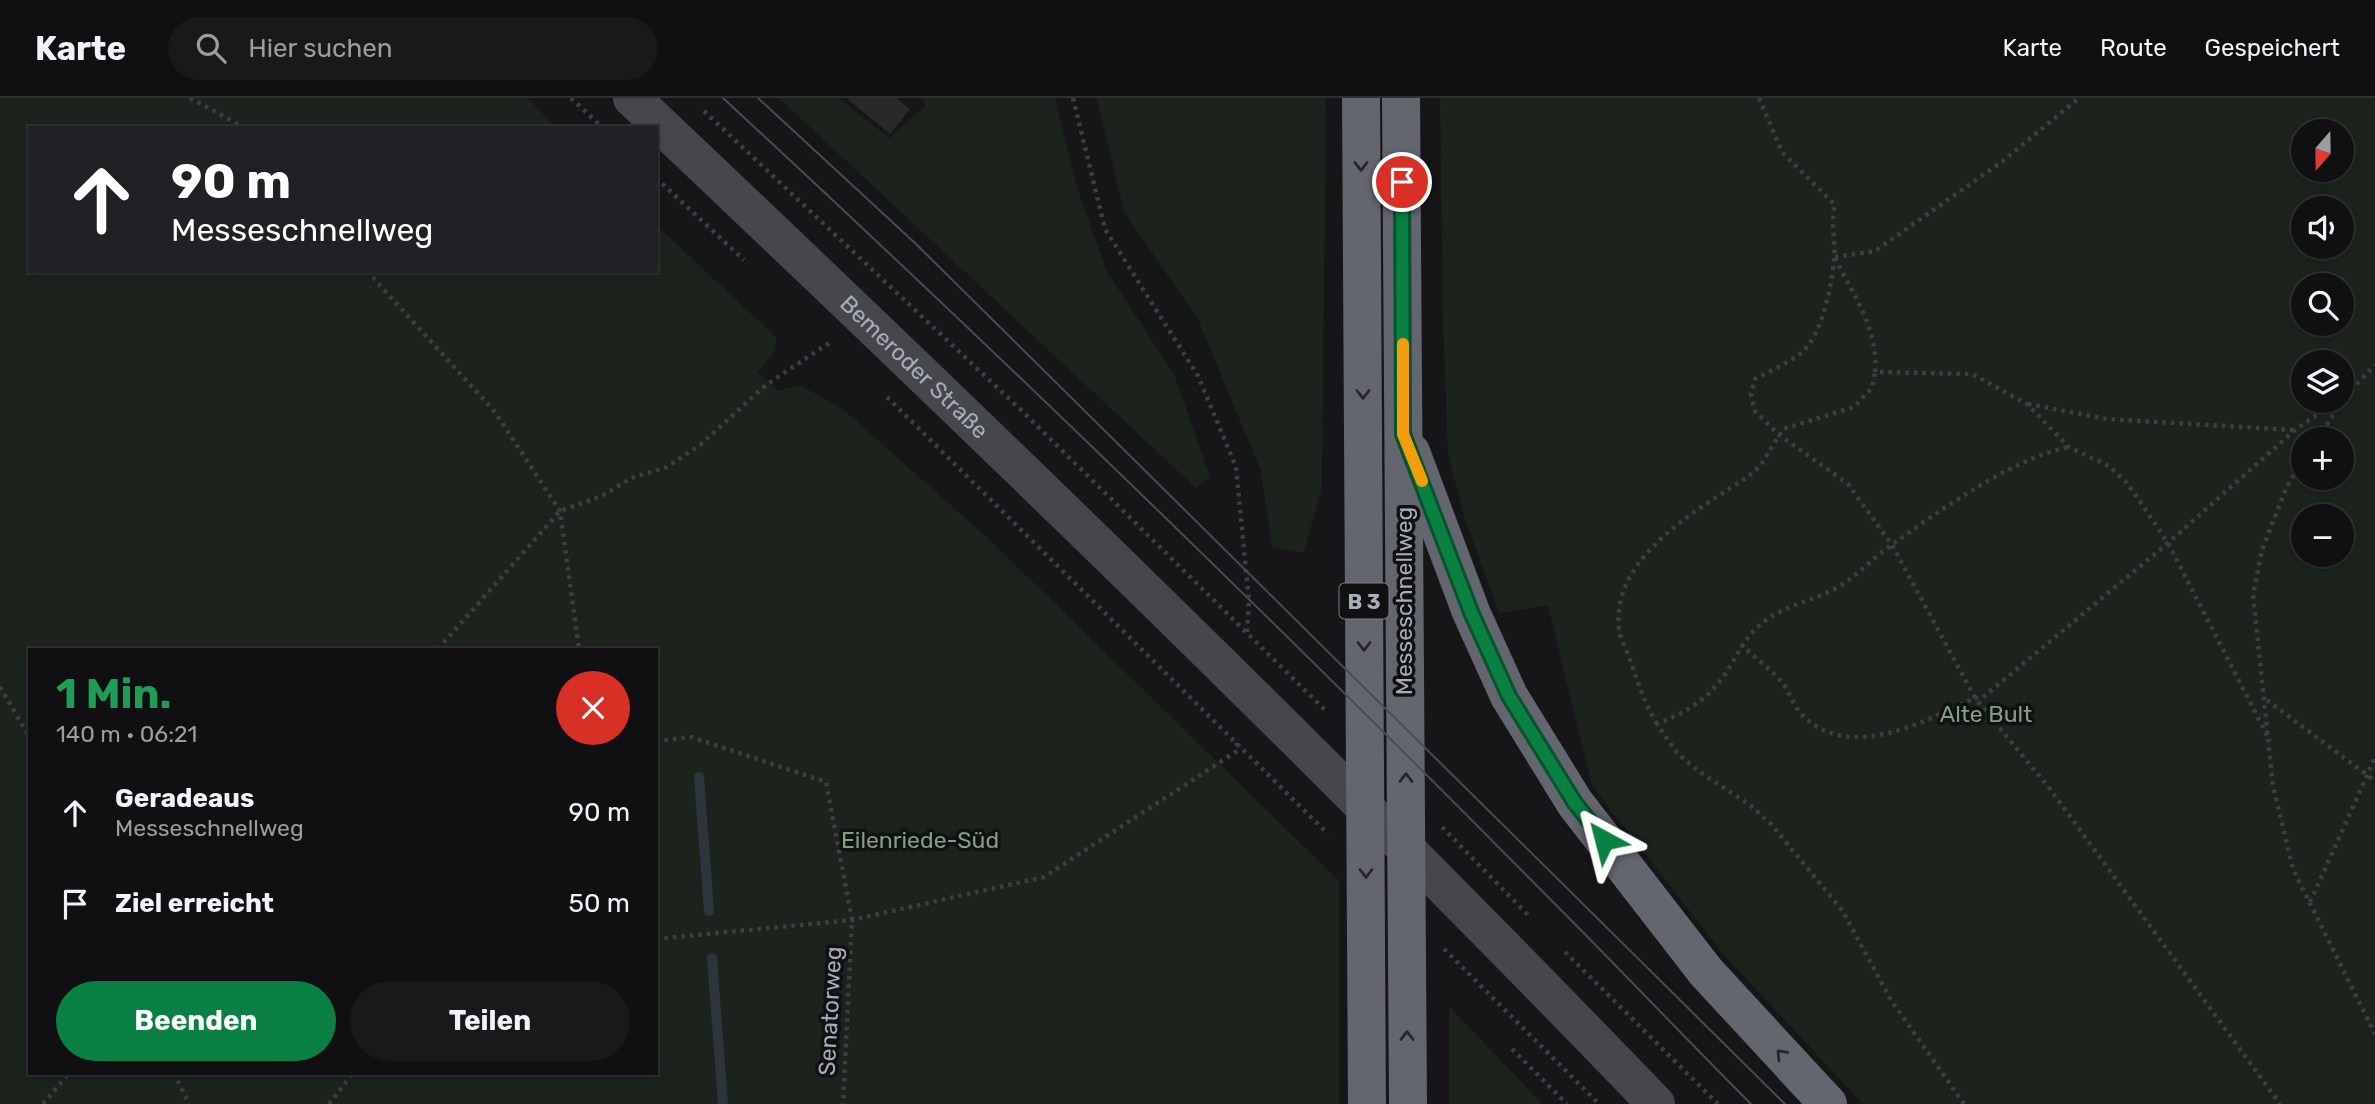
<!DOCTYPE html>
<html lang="de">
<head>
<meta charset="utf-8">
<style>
	:root { --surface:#101012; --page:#19191b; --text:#f1f3f6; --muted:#9c9d9f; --line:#303032; --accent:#0b8043 }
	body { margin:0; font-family:Rubik,sans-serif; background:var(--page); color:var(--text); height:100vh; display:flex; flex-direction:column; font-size:26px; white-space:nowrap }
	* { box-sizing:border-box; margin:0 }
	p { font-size:23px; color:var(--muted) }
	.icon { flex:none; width:38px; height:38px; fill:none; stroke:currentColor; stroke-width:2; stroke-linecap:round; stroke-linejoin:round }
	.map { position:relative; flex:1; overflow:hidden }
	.panel { position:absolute; left:28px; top:550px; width:630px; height:427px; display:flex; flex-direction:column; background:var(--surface); border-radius:0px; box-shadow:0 4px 10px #0003,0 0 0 2px var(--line) }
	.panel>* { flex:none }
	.banner { position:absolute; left:28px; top:28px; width:630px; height:147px; border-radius:0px; box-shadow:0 4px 10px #0003,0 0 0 2px var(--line); background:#202124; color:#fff; overflow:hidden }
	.needle { width:46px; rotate:200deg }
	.tools { position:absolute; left:2291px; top:21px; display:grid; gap:14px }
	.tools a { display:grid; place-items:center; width:63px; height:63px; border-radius:50%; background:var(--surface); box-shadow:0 4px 10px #0003,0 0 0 2px var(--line); font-size:35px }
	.pin { position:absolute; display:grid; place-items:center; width:60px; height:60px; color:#fff; margin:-30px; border:4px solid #fff; border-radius:50%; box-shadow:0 2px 7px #0007 }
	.me { position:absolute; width:77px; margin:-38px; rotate:322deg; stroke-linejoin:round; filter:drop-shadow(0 0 5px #0008) }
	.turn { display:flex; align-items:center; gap:24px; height:147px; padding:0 28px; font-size:32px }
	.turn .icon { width:91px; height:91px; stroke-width:2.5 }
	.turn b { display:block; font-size:49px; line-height:60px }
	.round { display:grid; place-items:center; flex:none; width:74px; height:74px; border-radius:37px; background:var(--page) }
	.overview { display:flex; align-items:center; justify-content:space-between; height:119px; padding:0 28px }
	h1 { font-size:42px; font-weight:700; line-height:52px; color:#1e9e55 }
	.cta { display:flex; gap:14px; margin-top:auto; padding:14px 28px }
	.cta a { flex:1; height:80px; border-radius:42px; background:var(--accent); color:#fff; font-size:28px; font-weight:700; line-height:80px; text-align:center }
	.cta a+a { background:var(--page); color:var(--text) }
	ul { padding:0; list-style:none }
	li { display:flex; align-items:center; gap:21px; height:91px; padding:0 28px }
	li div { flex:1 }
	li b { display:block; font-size:26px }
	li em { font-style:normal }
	header { display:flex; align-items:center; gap:42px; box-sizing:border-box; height:98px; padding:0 35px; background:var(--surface); border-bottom:2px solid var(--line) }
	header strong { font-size:33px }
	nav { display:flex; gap:38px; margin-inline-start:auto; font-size:24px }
	.search { width:490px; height:63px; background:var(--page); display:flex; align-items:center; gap:18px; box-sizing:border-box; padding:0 24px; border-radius:38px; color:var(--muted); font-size:26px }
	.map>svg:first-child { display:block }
</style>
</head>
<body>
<header>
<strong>Karte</strong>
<div class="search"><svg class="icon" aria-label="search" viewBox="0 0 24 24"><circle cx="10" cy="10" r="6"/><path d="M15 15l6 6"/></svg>Hier suchen</div>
<nav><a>Karte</a><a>Route</a><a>Gespeichert</a></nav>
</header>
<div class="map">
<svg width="2375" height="1006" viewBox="0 0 2375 1006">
	<rect width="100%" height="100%" fill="#161618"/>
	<path fill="#1c231d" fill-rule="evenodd" d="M0,0H527L557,30H30V173H656V127L777,240L775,253L758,274L778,293L800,287L844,312L992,444L1339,783V1006H0ZM30,551H656V975H30Z
		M779,0H838L890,40L926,7L922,0H1055L1078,92L1107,174L1174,276L1210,379L1196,390Z
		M1097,0H1326L1322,389L1304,455L1272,449L1261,373L1198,221L1124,114Z
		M1440,0H2375V1006H1863L1724,857L1592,688L1548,507L1499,515L1464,418L1448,356L1443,223ZM2342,33V72H2303V33ZM2342,110V149H2303V110ZM2342,187V226H2303V187ZM2342,264V303H2303V264ZM2342,341V380H2303V341ZM2303,418H2342V457H2303Z
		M1449,908L1542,1006H1449Z"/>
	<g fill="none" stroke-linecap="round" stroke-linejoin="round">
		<path stroke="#2c353c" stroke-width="10" d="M699,679L709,813
			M712,860L723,1006"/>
	</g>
	<path fill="#29292c" d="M846,0H896L910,11L890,36Z"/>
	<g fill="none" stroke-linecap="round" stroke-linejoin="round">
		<path stroke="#3d3f44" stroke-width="4.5" stroke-dasharray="3.5 5" stroke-linecap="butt" d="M190,0L245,30
			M571,0L603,30
			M1073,0L1105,131L1198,278L1236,369L1249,503L1247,534
			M1759,0L1782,54L1835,107C1830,126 1836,143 1834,162C1832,187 1822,237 1802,254C1789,265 1770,273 1755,281L1751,296L1755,313L1778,336L1848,386L1892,447L1975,600L2050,691L2280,1006
			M704,13L1021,312L1327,614
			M656,80L744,162
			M1835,159L1875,153L2003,63L2079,0
			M1835,160C1853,196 1879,233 1875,274L1972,276L2027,306L2069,349L2109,368L2128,386L2168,445L2270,643
			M367,173L495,314L560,413L579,551
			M887,299L1328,736
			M2028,306L2107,321L2294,332
			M2317,341L2348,295L2375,267
			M2303,363L2287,388L2262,452L2253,497L2273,688L2293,771L2375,936
			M1741,546C1753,559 1769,569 1780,582C1790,593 1793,608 1803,618C1852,665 1926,622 1975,600H1982L2168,445L2295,332L2337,303
			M438,551L560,413L602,398L631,380L667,369L700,347L766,287L832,243
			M0,589L30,640
			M2267,602L2375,683
			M1657,626C1644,604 1639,587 1630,562C1627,552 1620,541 1619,531C1611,459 1697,412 1749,378L1761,367L1783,331L1854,309L1872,290L1875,274
			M656,643L691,639L826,684L852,822L843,1006
			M1442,729L1529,818
			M2310,804L2375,660
			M656,841L852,822L1044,779L1237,653V644
			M1444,851L1599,1006
			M1565,854L1718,1006
			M1512,951L1567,1006
			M174,975L189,1006
			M43,1006L69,975
			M329,1006L353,975
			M1964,1006L1891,902L1842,812L1771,726L1750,707L1697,672L1677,655L1657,626C1679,617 1699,607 1715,589C1734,568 1740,543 1762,525C1787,505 1817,503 1843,486C1861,474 1875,458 1893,446C1940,412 2013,360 2069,349"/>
		<path stroke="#45474d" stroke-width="38" id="s1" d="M632,0C980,329 1324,661 1656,1006"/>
		<path stroke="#63666e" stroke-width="38" d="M1361,0L1367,1006
			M1401,0L1408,1006
			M1411,354L1471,514L1509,598L1575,705L1706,874L1828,1006"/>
		<path stroke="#4a4c52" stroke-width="2" d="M723,0C1006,262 1283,531 1554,805C1620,871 1685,940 1751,1006
			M758,0L916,146L1785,1006"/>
	</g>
	<defs><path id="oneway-chevron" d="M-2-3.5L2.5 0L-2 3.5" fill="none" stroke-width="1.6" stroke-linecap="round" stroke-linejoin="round" transform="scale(1.75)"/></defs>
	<g stroke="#26262a">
		<use href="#oneway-chevron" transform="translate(1361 68) rotate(90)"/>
		<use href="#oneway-chevron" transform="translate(1363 296) rotate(90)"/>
		<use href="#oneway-chevron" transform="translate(1364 548) rotate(90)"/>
		<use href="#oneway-chevron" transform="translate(1406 680) rotate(-90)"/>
		<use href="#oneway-chevron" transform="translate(1366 775) rotate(90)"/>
		<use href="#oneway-chevron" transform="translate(1407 938) rotate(-90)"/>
		<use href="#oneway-chevron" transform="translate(1781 956) rotate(-133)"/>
	</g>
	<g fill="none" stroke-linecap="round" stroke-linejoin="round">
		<defs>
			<path id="route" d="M1402,84L1403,336L1471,514L1509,598L1575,705L1604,742"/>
		</defs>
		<use href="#route" stroke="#07532c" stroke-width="18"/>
		<use href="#route" stroke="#0b8043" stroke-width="12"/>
		<path stroke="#f59e0b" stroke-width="12" d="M1403,246V336L1422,383"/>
	</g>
	<g text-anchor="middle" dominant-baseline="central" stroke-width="7" stroke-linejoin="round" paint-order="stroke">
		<rect fill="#111113" stroke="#7b7e86" stroke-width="2" x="1339.5" y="485.5" width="49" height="35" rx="5"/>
		<g font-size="21" font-weight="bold" fill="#a8adb8">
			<text x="1364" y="503">B 3</text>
		</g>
		<g font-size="23" fill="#a8adb8" stroke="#111113">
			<text stroke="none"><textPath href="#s1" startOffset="390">Bemeroder Straße</textPath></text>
			<text transform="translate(1404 503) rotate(-90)">Messeschnellweg</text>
			<text transform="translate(830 913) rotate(-87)">Senatorweg</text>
		</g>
		<g font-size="23" fill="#7fa381" stroke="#111113">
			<text x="1986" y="616">Alte Bult</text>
			<text x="920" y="742">Eilenriede-Süd</text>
		</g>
	</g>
</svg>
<div class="tools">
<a><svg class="needle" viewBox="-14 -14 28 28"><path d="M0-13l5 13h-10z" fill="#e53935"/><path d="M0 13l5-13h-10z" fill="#9c9d9f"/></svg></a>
<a><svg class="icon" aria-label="sound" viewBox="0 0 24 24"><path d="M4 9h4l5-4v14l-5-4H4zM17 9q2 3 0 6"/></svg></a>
<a><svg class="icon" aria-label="search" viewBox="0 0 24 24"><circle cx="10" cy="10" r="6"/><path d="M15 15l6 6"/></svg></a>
<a><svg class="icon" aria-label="layers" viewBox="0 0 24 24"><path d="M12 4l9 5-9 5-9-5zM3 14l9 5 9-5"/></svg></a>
<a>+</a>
<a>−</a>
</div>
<div class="pin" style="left:1402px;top:84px;background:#d93025"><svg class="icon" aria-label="arrive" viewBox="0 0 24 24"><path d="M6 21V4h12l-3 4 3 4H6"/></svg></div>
<svg class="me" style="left:1604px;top:742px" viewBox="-20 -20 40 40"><path d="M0-17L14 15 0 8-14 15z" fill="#0b8043" stroke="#fff" stroke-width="4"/></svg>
<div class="banner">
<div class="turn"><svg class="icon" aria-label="ahead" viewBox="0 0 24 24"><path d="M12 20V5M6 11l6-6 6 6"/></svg><div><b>90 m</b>Messeschnellweg</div></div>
</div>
<section class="panel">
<div class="overview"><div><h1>1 Min.</h1><p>140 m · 06:21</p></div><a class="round" style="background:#d93025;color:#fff"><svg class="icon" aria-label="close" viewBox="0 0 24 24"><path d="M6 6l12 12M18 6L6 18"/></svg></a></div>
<ul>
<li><svg class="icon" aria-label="ahead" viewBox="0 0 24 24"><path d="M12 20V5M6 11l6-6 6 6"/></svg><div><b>Geradeaus</b><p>Messeschnellweg</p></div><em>90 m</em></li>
<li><svg class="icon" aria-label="arrive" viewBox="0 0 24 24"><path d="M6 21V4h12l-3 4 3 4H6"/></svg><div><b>Ziel erreicht</b></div><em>50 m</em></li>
</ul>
<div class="cta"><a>Beenden</a><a>Teilen</a></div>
</section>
</div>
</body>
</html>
